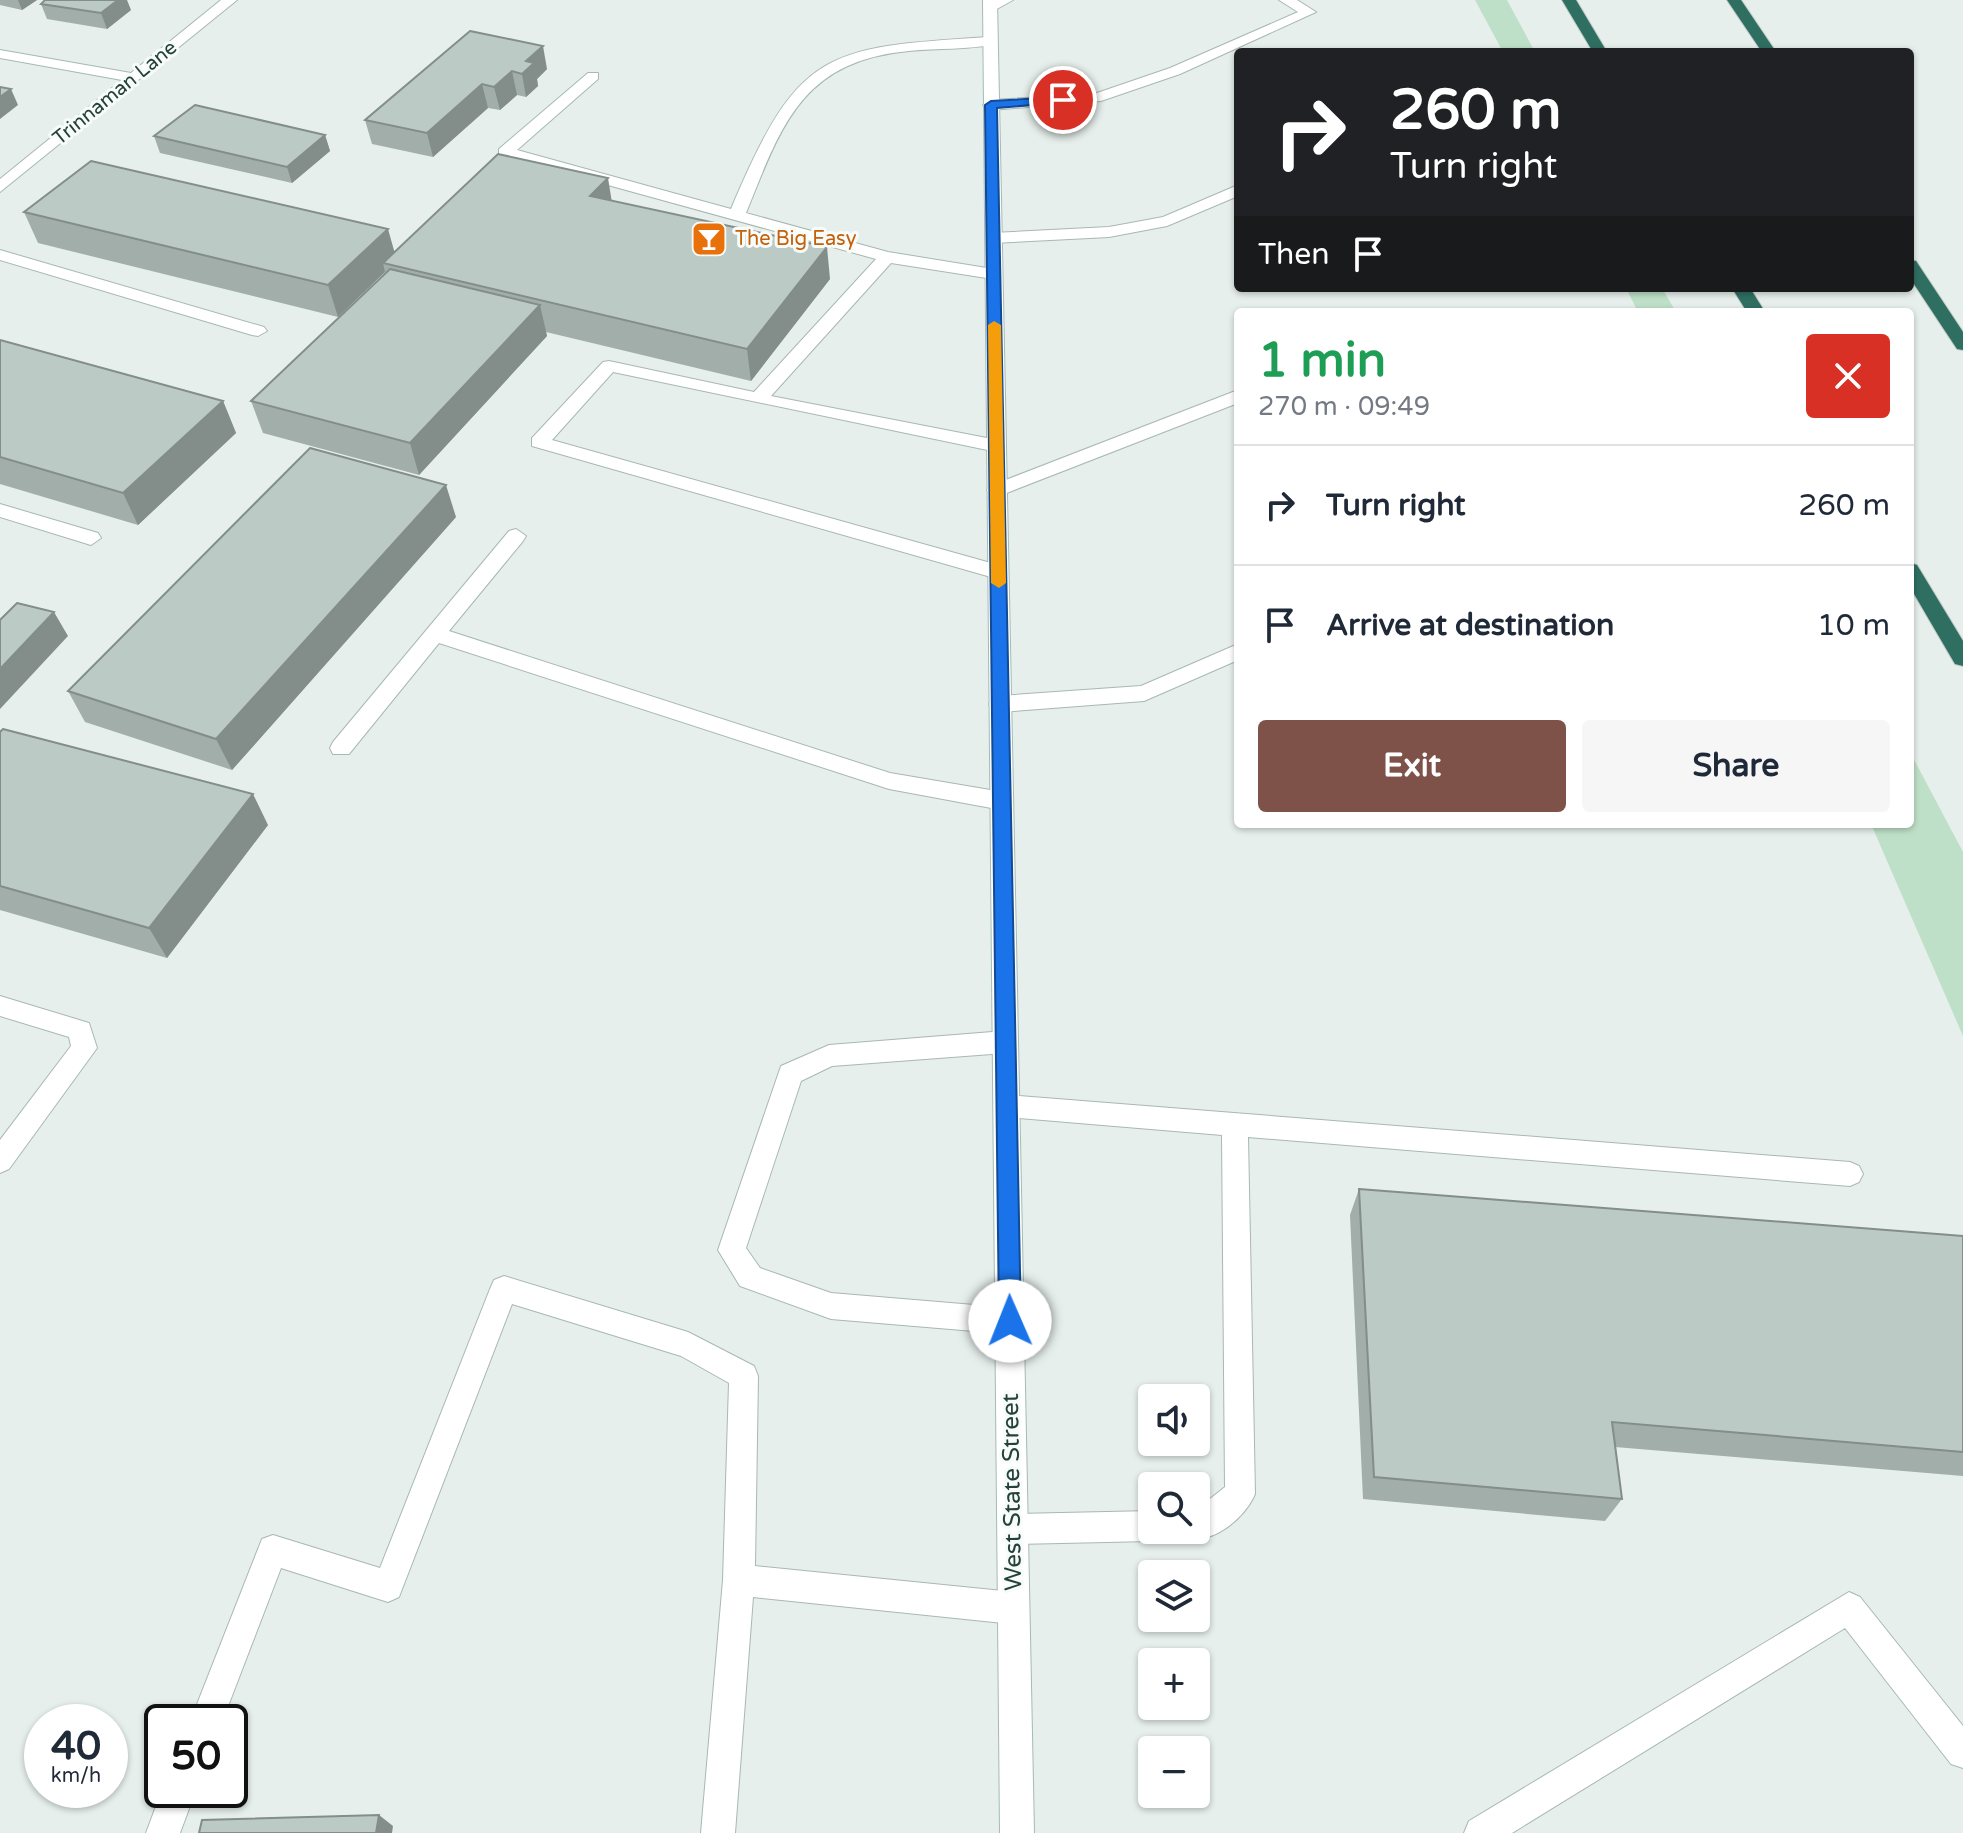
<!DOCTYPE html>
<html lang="en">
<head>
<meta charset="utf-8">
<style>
	:root { --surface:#fff; --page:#f6f6f7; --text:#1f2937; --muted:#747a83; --line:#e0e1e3; --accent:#7f5249 }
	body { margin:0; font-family:"Varela Round",sans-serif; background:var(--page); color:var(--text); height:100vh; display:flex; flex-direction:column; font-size:30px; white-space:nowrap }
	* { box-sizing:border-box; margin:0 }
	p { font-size:26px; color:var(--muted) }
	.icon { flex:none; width:44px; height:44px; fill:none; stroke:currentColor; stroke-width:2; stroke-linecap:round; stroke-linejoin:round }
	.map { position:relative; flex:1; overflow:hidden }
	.details { position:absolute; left:1234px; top:308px; width:680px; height:520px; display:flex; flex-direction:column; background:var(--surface); border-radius:8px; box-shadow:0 2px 6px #0004 }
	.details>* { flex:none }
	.guide { position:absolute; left:1234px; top:48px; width:680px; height:244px; border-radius:8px; box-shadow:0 2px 6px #0004; background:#202124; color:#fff; overflow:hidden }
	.fabs { position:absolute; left:1138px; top:1384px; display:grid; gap:16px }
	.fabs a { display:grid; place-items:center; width:72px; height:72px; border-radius:8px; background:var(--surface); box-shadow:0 2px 6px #0004; font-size:40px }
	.speed { position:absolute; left:24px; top:1704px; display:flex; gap:16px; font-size:40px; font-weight:700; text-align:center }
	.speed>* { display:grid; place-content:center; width:104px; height:104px; border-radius:50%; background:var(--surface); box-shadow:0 2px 6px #0004; line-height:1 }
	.speed small { font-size:20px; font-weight:400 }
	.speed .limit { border:4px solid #111; border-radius:12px; background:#fff; color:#111 }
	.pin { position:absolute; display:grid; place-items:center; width:68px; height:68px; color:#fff; margin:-34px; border:4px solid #fff; border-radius:50%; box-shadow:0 2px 8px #0007 }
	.me { position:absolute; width:88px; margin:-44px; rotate:359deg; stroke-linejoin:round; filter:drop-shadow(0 0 6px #0008) }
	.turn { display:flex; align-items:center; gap:28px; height:168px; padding:0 24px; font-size:36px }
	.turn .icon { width:104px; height:104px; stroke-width:2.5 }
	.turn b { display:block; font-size:56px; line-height:68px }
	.then { display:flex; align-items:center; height:76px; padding:0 24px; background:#0003; gap:16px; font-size:30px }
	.round { display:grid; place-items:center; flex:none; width:84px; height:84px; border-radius:8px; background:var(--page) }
	.headline { display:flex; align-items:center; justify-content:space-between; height:136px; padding:0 24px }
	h1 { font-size:48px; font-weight:700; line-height:60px; color:#1e9e55 }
	.cta { display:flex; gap:16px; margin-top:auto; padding:16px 24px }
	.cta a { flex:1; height:92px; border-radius:8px; background:var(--accent); color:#fff; font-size:32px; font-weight:700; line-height:92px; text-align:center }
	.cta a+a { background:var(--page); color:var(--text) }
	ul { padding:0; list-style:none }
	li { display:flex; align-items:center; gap:24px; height:120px; padding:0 24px; border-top:2px solid var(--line) }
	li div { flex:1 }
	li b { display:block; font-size:30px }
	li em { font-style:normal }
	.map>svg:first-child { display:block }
</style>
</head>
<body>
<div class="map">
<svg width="1963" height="1833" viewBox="0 0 1963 1833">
	<rect width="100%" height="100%" fill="#e6efeb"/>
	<path fill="#bfe0c8" d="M1475,0H1507L1535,52H1503Z
		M1626,288H1662L1676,312H1638Z
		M1910,752L1963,852V1036L1871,824H1910Z"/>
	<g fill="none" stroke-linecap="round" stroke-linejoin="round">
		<defs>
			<path id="lane" d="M1279,0H1297L1316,12L1180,74L1101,101L991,110L983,105L991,100L1094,94L1170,68L1298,12Z
				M990,37L995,38V44C968,50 937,48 909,51C802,61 782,124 746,213L888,252L999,270V278L993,279L891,263L771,396L997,440L1004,442V450L997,452L613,372L552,440L1005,567L1008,572L1005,577L998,579L532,446V438L603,362L609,361L754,392L876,259L499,155V149L588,73H598V79L517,150L731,209C798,50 824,47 990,37Z
				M1238,185V196L1167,226L1109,237L993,243L985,238L993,233L1109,227L1163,217Z
				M0,250L264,327L267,331L258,336L252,335L0,260Z
				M1238,390V403L1004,494H990L987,490L990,486Z
				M0,504L98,533L101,538L91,545L0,517Z
				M516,529L526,536L523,541L449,631L890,773L1002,792L1010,795L1013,801L1010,807L1002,810L889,789L439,643L349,754H333L330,748L333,742L509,531Z
				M1238,644V660L1144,701L1000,712L989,704L1000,696L1141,686Z
				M0,996L89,1023L97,1048L9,1169L0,1173V1140L71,1046L69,1037L0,1016Z
				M1005,1031L1014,1035L1018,1042L1014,1049L1005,1053L832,1066L801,1081L746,1248L760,1268L831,1293L1010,1308L1020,1312L1024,1321L1020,1330L1010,1334L831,1319L740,1286L718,1250L781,1066L829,1045Z
				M1007,1095L1850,1162L1859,1166L1863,1174L1859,1182L1850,1186L1248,1137L1255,1494C1245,1518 1211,1547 1185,1536L1183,1530H1196V1510L1225,1487L1222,1135L1007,1117L998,1114L994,1106L998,1098Z
				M504,1276L688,1332L754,1366L758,1376L755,1566L1013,1592L1024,1597L1029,1608L1024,1619L1013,1624L753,1597L735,1833H701L723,1580L729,1383L681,1356L512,1304L399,1597L388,1602L281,1568L222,1722H190L262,1539L273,1535L380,1568L490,1289L494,1280Z
				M1152,1511V1530H1166L1163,1537L1152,1541L1013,1544L1002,1540L998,1529L1002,1518L1013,1514Z
				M1849,1592L1860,1597L1963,1726V1768L1951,1764L1845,1628L1512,1833H1464L1469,1821Z
				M162,1790H196L180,1833H146Z"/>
			<path id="street" d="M221,0H237L0,192V179L122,80L0,58V50L131,73Z
				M994,0H1013L995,10H985V4Z"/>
			<path id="secondary" d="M983,0H997L1034,1833H1000Z"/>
			<path id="highway" d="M1562,0H1576L1607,52H1593Z
				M1727,0H1741L1776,52H1762Z
				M1910,260L1916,261L1963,332V350L1957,349L1910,278Z
				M1732,288H1750L1765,312H1747Z
				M1910,563L1917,565L1963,641V666L1955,664L1910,587Z"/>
		</defs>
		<use href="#lane" stroke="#a8b8b2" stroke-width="2"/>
		<use href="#street" stroke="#a8b8b2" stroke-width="2"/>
		<use href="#secondary" stroke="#a4bbb3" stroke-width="2"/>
		<use href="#highway" stroke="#c2cac8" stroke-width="2"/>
		<use href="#lane" fill="#fff" fill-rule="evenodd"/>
		<use href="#street" fill="#fff" fill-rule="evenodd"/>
		<use href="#secondary" fill="#fff" fill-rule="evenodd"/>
		<use href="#highway" fill="#2f6f62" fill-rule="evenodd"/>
	</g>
	<path fill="#a1aea9" d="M0,0H37L22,10L0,5Z
		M41,4L131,10L107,29L47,19Z
		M470,31L547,69L537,79L538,86L526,97L517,95L500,110L488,108L433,157L372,144L365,120Z
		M325,135L330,151L292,183L160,153L154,136Z
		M612,200L830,279L751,381L546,332L547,336L419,475L263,433L251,401L386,273L385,272L338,317L38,243L24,212L395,252Z
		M0,340L223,401L236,433L138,525L0,484Z
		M456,517L232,770L85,722L68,691Z
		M0,732L268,825L167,958L0,910Z
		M1359,1189L1963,1236V1476L1615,1447L1622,1499L1605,1521L1363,1499L1350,1215Z"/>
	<path fill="#838d89" d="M18,0H37L22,10Z
		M118,0H127L131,10L107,29L101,13Z
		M543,46L547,69L537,79L538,86L526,97L522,74L526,61Z
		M512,71L517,95L500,110L494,87Z
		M482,84L488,108L433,157L427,133Z
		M11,89L18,105L0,119V97Z
		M325,135L330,151L292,183L287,167Z
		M608,178L613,209L590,196Z
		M388,229L397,261L383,263L385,272L338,317L328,285Z
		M827,247L830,279L751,381L747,349Z
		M540,305L547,336L419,475L410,443Z
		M223,401L236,433L138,525L123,493Z
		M446,485L456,517L232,770L216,739Z
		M54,612L68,636L0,709V669Z
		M253,794L268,825L167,958L149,928Z
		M379,1815L393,1826L392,1833H376Z"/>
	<path fill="#bbcac4" stroke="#838d89" stroke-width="2" d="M45,0H118L101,13L41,4Z
		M470,31L543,46L526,61L534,63L522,74L512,71L494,87L482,84L427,133L365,120Z
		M0,87L11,89L0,97Z
		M195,105L325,135L287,167L154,136Z
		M498,154L608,178L590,196L827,247L747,349L383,263Z
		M91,161L388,229L328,285L24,212Z
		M390,269L540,305L410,443L251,401Z
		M0,340L223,401L123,493L0,457Z
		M310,448L446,485L216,739L68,691Z
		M17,603L54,612L0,669V620Z
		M3,729L253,794L149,928L0,886V732Z
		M1359,1189L1963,1236V1452L1612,1422L1622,1499L1374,1477Z
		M379,1815L376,1833H199L202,1820Z"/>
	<path fill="#1a73e8" stroke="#114b97" stroke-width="2" d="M1063,97L1067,98V102L997,108L1021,1321L1017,1328L1010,1331L1002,1328L999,1321L985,105L991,101Z"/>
	<path fill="#f59e0b" d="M994,321L1001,325L1006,583L999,588L991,583L988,325Z"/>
	<defs>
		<symbol id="bar-square" viewBox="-11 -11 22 22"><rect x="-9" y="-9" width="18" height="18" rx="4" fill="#e8710a" stroke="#f7fbf9"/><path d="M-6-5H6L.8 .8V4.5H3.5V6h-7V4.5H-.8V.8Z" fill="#fff"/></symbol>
	</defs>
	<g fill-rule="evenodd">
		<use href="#bar-square" x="689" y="219" width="40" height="40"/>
	</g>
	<g text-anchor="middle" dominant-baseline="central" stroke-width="6" stroke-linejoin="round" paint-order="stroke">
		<g font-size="20" fill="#24423a" stroke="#f7fbf9">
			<text transform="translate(115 93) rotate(-39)">Trinnaman Lane</text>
		</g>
		<g font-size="20" fill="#c56008" stroke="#f7fbf9" text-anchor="start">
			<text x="735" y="239">The Big Easy</text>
		</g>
		<g font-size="24" fill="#24423a" stroke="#f7fbf9">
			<text transform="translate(1012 1492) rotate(-91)">West State Street</text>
		</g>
	</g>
</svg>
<div class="fabs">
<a><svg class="icon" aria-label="sound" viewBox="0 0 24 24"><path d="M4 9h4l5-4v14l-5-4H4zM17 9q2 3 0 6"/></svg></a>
<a><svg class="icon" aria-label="search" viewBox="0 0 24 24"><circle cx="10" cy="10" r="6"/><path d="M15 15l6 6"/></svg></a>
<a><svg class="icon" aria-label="layers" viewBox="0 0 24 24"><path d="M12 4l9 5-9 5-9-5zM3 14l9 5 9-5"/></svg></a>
<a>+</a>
<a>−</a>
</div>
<div class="speed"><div>40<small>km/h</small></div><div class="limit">50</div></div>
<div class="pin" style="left:1063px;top:100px;background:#d93025"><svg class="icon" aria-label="arrive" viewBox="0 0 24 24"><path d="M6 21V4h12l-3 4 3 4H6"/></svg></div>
<svg class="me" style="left:1010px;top:1321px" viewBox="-20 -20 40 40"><circle r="19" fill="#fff"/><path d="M0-13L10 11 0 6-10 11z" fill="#1a73e8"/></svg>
<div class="guide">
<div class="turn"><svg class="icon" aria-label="right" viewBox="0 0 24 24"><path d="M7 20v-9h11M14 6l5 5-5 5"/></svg><div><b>260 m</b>Turn right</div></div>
<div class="then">Then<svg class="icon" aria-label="arrive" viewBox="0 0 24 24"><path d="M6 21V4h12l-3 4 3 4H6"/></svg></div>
</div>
<section class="details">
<div class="headline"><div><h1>1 min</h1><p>270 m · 09:49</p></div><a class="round" style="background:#d93025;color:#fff"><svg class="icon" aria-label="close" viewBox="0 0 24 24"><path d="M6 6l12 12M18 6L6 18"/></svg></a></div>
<ul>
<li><svg class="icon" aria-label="right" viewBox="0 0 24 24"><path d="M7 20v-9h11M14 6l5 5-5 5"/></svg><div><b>Turn right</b></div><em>260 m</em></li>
<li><svg class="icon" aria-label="arrive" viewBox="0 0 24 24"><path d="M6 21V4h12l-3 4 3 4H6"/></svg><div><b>Arrive at destination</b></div><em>10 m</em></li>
</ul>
<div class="cta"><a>Exit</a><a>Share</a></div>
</section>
</div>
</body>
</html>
